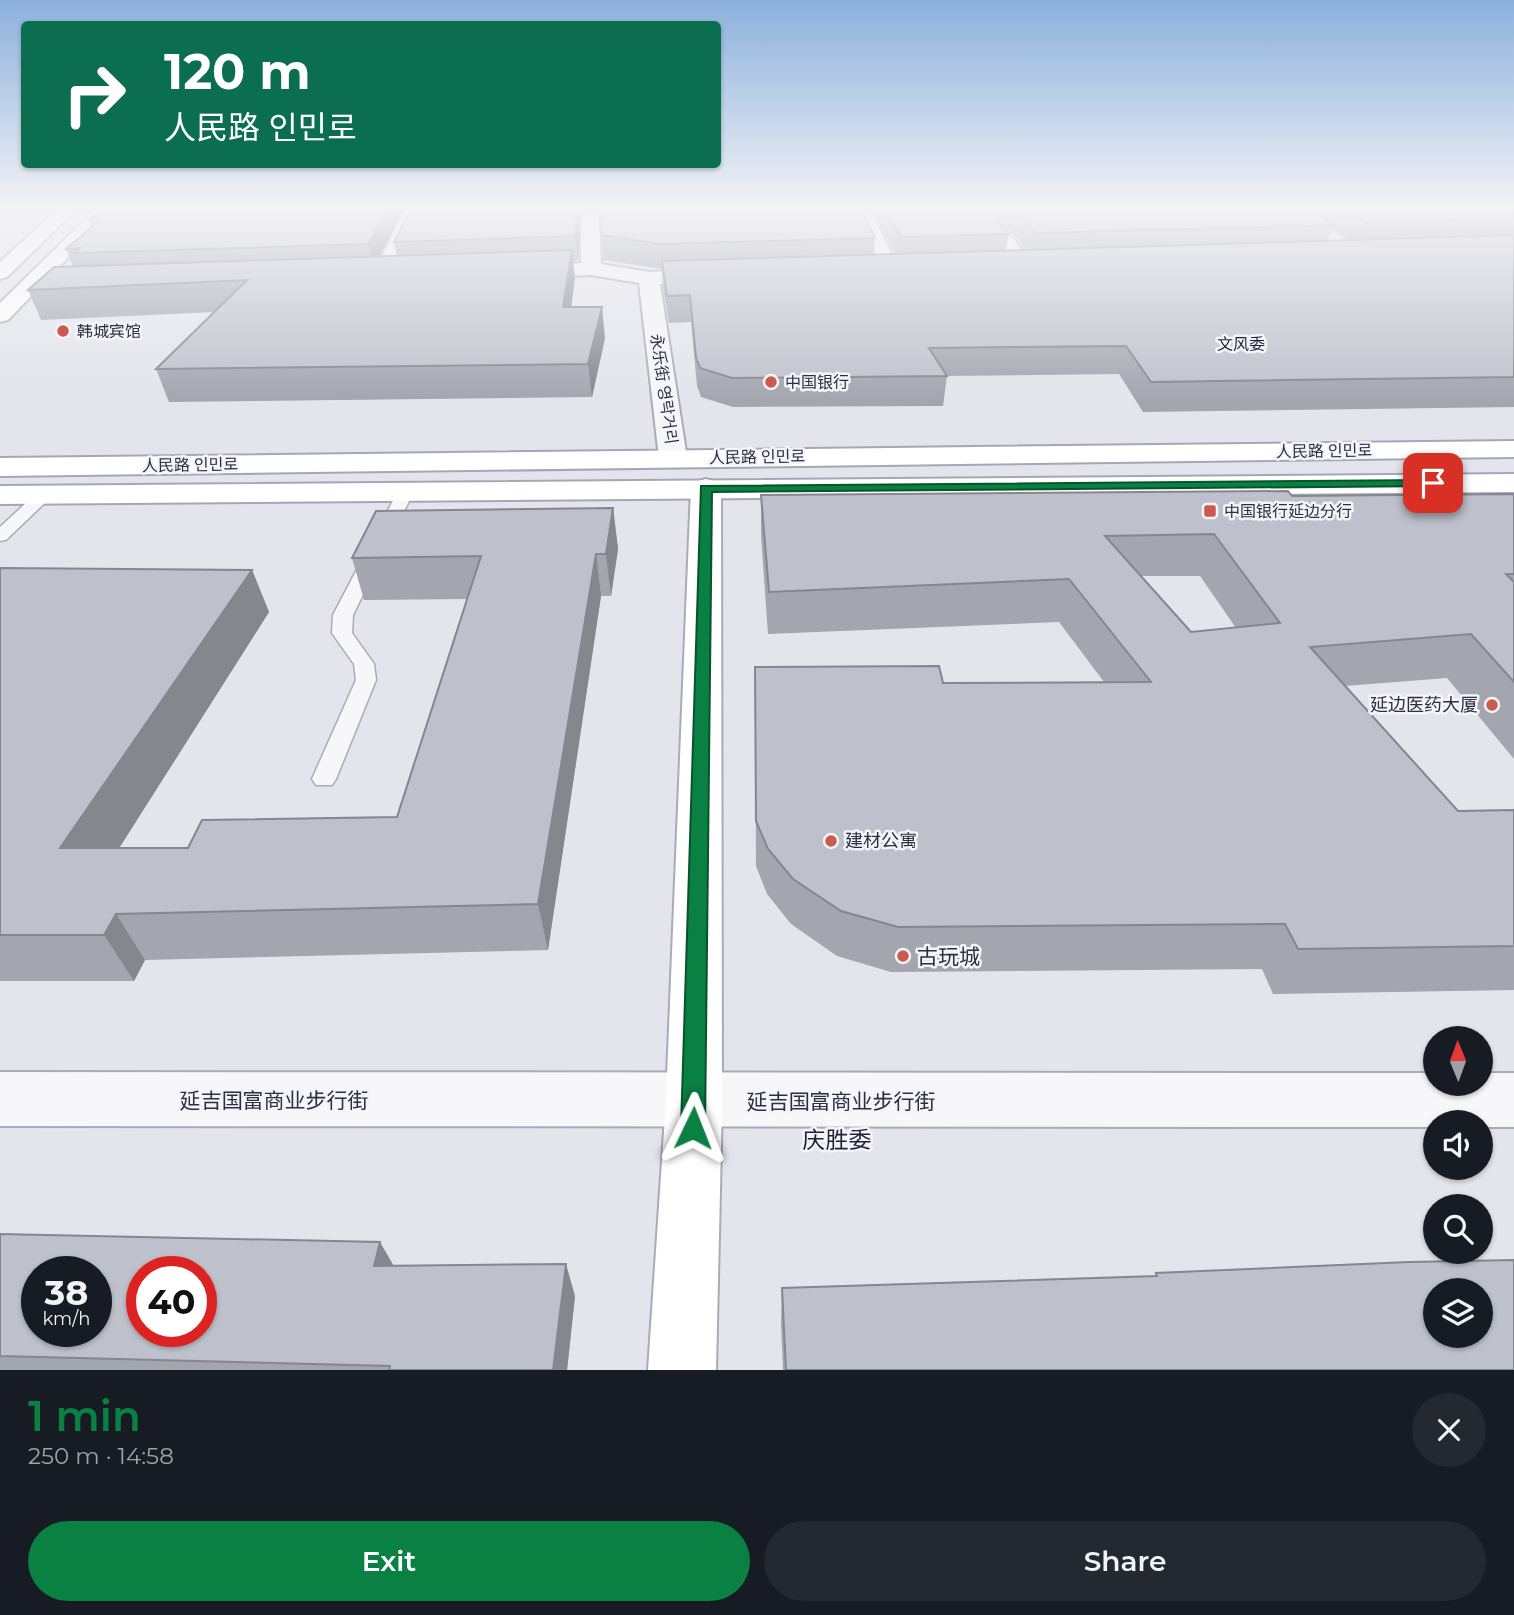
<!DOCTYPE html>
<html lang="en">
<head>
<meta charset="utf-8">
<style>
	:root { --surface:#171b24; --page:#242831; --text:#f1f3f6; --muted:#9ea1a6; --accent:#0b8043 }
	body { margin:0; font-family:Montserrat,"Noto Sans SC","Noto Sans KR",sans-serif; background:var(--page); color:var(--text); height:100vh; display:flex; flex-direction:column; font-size:26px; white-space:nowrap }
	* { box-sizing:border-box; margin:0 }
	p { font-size:23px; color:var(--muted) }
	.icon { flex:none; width:38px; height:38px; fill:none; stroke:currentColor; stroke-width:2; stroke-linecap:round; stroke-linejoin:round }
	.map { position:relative; height:1370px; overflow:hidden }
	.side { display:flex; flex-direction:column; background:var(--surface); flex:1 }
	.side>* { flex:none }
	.banner { position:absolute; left:21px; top:21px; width:700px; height:147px; border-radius:7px; box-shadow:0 2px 5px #0004; background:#0b6e4f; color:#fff; overflow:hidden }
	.needle { width:46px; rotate:359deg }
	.fabs { position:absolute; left:1423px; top:1026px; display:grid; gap:14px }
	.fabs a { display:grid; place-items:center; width:70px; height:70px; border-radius:50%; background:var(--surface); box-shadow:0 2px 5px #0004; font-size:35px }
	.speed { position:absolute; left:21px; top:1256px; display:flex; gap:14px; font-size:35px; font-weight:700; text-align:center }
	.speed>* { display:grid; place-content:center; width:91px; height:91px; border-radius:50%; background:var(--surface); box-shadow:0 2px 5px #0004; line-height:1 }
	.speed small { font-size:18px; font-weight:400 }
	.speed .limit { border:10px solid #d22; background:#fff; color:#111 }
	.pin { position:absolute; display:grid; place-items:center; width:60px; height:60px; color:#fff; margin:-30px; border-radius:14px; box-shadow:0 4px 10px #0006 }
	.me { position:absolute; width:77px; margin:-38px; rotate:2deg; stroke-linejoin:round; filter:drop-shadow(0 0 5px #0008) }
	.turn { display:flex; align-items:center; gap:24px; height:147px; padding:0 28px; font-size:32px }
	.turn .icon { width:91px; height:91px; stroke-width:2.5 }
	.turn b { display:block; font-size:49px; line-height:60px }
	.round { display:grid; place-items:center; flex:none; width:74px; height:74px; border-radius:37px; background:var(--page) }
	.overview { display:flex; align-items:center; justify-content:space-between; height:119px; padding:0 28px }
	h1 { font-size:42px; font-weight:600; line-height:52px; color:var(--accent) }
	.cta { display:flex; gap:14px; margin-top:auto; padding:14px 28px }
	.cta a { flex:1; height:80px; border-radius:42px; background:var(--accent); color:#fff; font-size:28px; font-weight:600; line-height:80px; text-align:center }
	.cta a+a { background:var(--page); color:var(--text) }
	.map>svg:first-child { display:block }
</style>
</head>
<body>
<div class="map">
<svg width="1514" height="1370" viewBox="0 0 1514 1370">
	<rect width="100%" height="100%" fill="#e4e5ec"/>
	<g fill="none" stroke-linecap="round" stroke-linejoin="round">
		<defs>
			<path id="lane" d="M406,486L414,491L353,615L352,633L374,664L376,680L336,779L332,785H316L312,779L356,680L354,664L332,633L333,615L398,491Z
				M45,489L53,494L51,497L6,540L0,541V527L39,491Z"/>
			<path id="street" d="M404,210H422L392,277L389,281H375L372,277Z
				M581,210H599L601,264L649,272L716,269L726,275L716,281L660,284L687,458L683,464L673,467L663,464L659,458L639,283L591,275L521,278L511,272L521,266L581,263Z
				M853,210H870L899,269L896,273H882L879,269Z
				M974,210H991L1035,267L1032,271H1018Z
				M0,1072L1435,1073V1083H1480V1073H1514V1127H1480V1122H1435V1127L0,1126Z"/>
			<path id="secondary" d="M57,210H76L7,277L0,279V262Z
				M95,210H114L8,320L0,322V303Z
				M706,479L717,482L721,488L722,1101L716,1370H648L666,1101L691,488L695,482Z"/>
			<path id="primary" d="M1514,441V457L0,476V458Z
				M1514,474V492L0,504V486Z"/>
		</defs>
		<use href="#lane" stroke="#a9abb6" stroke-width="3"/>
		<use href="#street" stroke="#a9abb6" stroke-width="4"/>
		<use href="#secondary" stroke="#a9abb6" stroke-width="4"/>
		<use href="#primary" stroke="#a4a7b7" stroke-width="4"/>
		<use href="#lane" fill="#f7f7fa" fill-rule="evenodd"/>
		<use href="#street" fill="#f7f7fa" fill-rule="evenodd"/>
		<use href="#secondary" fill="#fff" fill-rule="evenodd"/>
		<use href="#primary" fill="#fff" fill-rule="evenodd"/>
	</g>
	<path fill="#a3a5af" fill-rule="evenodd" d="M101,210H404L380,256H397L394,242L410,210H582L578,260L573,261L575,278L571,307L605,338L592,397L169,402L156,369L215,312L41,320L28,290L73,267L66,249L92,227L89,220Z
		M599,210H862L875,238L874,255L895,254L872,210H990L1009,234L1006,251L1026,250L994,210H1514V407L1143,412L1119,374L947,376L943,406L733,407L701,397L697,386L691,322L669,323L663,287L662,269L603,260L600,210ZM1331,230L1348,240L1327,241Z
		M1514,494V759L1447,678L1345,686L1458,811L1514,810V990L1273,994L1262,969L891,972L837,956L791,924L767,894L756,866L755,667L943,683L1104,682L1059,622L768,634L761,535V495L1292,496ZM1141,576H1200L1236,628L1191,632Z
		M613,508L618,549L611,596H601L548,950L145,960L134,981H0V568L252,570L269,612L119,848H188L397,817L467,599L364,600L352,558Z
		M0,1234L394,1266L575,1296L567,1370H0Z
		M1156,1273L1514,1370H783L781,1323L782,1288L1154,1276Z"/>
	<path fill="#85868e" d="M387,210H404L373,268L368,244Z
		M577,210H582L578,260L575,236Z
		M572,250L575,278L567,338L563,307Z
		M602,307L605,338L592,397L588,364Z
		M613,508L618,549L611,596L606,554Z
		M596,554L601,596L548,950L538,904Z
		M252,570L269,612L90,894L60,848Z
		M116,914L145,960L134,981L104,935Z
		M380,1242L399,1275L374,1266Z
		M566,1264L575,1296L567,1370H553Z"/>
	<path fill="#bec0cb" stroke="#85868e" stroke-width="2" fill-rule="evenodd" d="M101,210H387L368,244L75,253L80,248L66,249L100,220H89Z
		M410,210H577L575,236L394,242Z
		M600,210H862L875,238L659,244L601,235Z
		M886,210H990L1009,234L901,237Z
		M1016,210H1309L1333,225L1035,233Z
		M1344,210H1514V219L1368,223Z
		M1514,235V377L1151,382L1126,346L929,348L947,376L732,378L700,368L696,357L690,295L667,296L662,261Z
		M572,250L563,307H602L588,364L156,369L247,280L28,290L54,267Z
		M1288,491L1292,496L1514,494V574H1506L1514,582V682L1471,634L1310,647L1458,811L1514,810V946L1298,949L1285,924L898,927L841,911L793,879L768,849L756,821L755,667L939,666L943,683L1151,682L1069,579L769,592L761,495ZM1214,534L1280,623L1191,632L1105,536Z
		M613,508L606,554H596L538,904L116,914L104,935H0V568L252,570L60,848H188L202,820L397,817L481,556L352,558L376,511Z
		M0,1234L380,1242L374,1266L566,1264L553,1370H389L390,1366L0,1356ZM37,1272H96V1332H37ZM142,1272H201V1332H142Z
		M1514,1260V1370H786L782,1288L1157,1276L1156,1273L1409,1262ZM1435,1290H1480V1335H1435Z"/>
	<linearGradient id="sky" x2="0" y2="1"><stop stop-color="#8bb0dc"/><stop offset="0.52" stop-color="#f3f3f6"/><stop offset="1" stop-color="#f3f3f6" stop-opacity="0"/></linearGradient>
	<rect width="1514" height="401" fill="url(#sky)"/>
	<path fill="#0b8043" stroke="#07532c" stroke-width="2" d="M1433,480L1440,483L1438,486L712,492L705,1128L701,1136L693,1140L684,1136L681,1128L701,486Z"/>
	<g fill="#cb5b4f" stroke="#f4f5f9" stroke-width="2.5">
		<circle cx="63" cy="331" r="7"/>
		<circle cx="771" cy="382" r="7"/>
		<rect x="1203" y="504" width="14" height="14" rx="3.5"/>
		<circle cx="1492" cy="705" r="7"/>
		<circle cx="831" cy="841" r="7"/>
		<circle cx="903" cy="956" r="7"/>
	</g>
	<g text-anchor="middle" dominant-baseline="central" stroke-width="5" stroke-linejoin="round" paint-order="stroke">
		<g font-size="16" fill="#2c2f44" stroke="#f4f5f9" text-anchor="start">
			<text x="77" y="331">韩城宾馆</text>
			<text x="785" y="382">中国银行</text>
			<text x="1224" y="511">中国银行延边分行</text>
		</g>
		<g font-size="16" fill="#1e2035" stroke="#f4f5f9">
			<text x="1241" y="344">文风委</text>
		</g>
		<g font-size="16" fill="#2c2f44" stroke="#f4f5f9">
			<text transform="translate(664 389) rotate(82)">永乐街 영락거리</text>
			<text transform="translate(1324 451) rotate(-1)">人民路 인민로</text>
			<text transform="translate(757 457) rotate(-1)">人民路 인민로</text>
			<text transform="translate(190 465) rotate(-1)">人民路 인민로</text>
		</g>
		<g font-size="18" fill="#2c2f44" stroke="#f4f5f9" text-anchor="end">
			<text x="1478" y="705">延边医药大厦</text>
			<text x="845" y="841" text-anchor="start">建材公寓</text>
		</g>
		<g font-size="21" fill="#2c2f44" stroke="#f4f5f9" text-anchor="start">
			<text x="917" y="956">古玩城</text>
		</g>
		<g font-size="21" fill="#2c2f44" stroke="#f4f5f9">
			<text x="274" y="1100">延吉国富商业步行街</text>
			<text x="841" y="1101">延吉国富商业步行街</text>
		</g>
		<g font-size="23" fill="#1e2035" stroke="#f4f5f9">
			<text x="837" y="1140">庆胜委</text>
		</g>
	</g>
</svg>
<div class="fabs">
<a><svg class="needle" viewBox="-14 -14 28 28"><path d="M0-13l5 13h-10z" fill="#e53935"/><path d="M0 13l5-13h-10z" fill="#9ea1a6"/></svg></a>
<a><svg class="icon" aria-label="sound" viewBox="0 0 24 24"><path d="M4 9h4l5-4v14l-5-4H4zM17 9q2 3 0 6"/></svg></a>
<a><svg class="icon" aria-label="search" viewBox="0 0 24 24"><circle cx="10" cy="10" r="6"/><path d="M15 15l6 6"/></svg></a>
<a><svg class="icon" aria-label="layers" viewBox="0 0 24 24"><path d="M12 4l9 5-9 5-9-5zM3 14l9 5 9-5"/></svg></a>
</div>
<div class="speed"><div>38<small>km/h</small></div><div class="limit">40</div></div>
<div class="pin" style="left:1433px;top:483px;background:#d93025"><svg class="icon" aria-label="arrive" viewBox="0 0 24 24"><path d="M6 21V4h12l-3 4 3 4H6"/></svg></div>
<svg class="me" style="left:693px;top:1128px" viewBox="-20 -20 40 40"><path d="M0-17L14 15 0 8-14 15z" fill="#0b8043" stroke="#fff" stroke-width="4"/></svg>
<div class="banner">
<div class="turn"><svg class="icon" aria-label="right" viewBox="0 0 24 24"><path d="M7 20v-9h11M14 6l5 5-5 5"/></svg><div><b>120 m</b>人民路 인민로</div></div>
</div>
</div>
<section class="side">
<div class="overview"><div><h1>1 min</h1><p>250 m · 14:58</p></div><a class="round"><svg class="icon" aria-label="close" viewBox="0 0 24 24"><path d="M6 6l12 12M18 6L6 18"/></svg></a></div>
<div class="cta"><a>Exit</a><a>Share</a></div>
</section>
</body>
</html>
